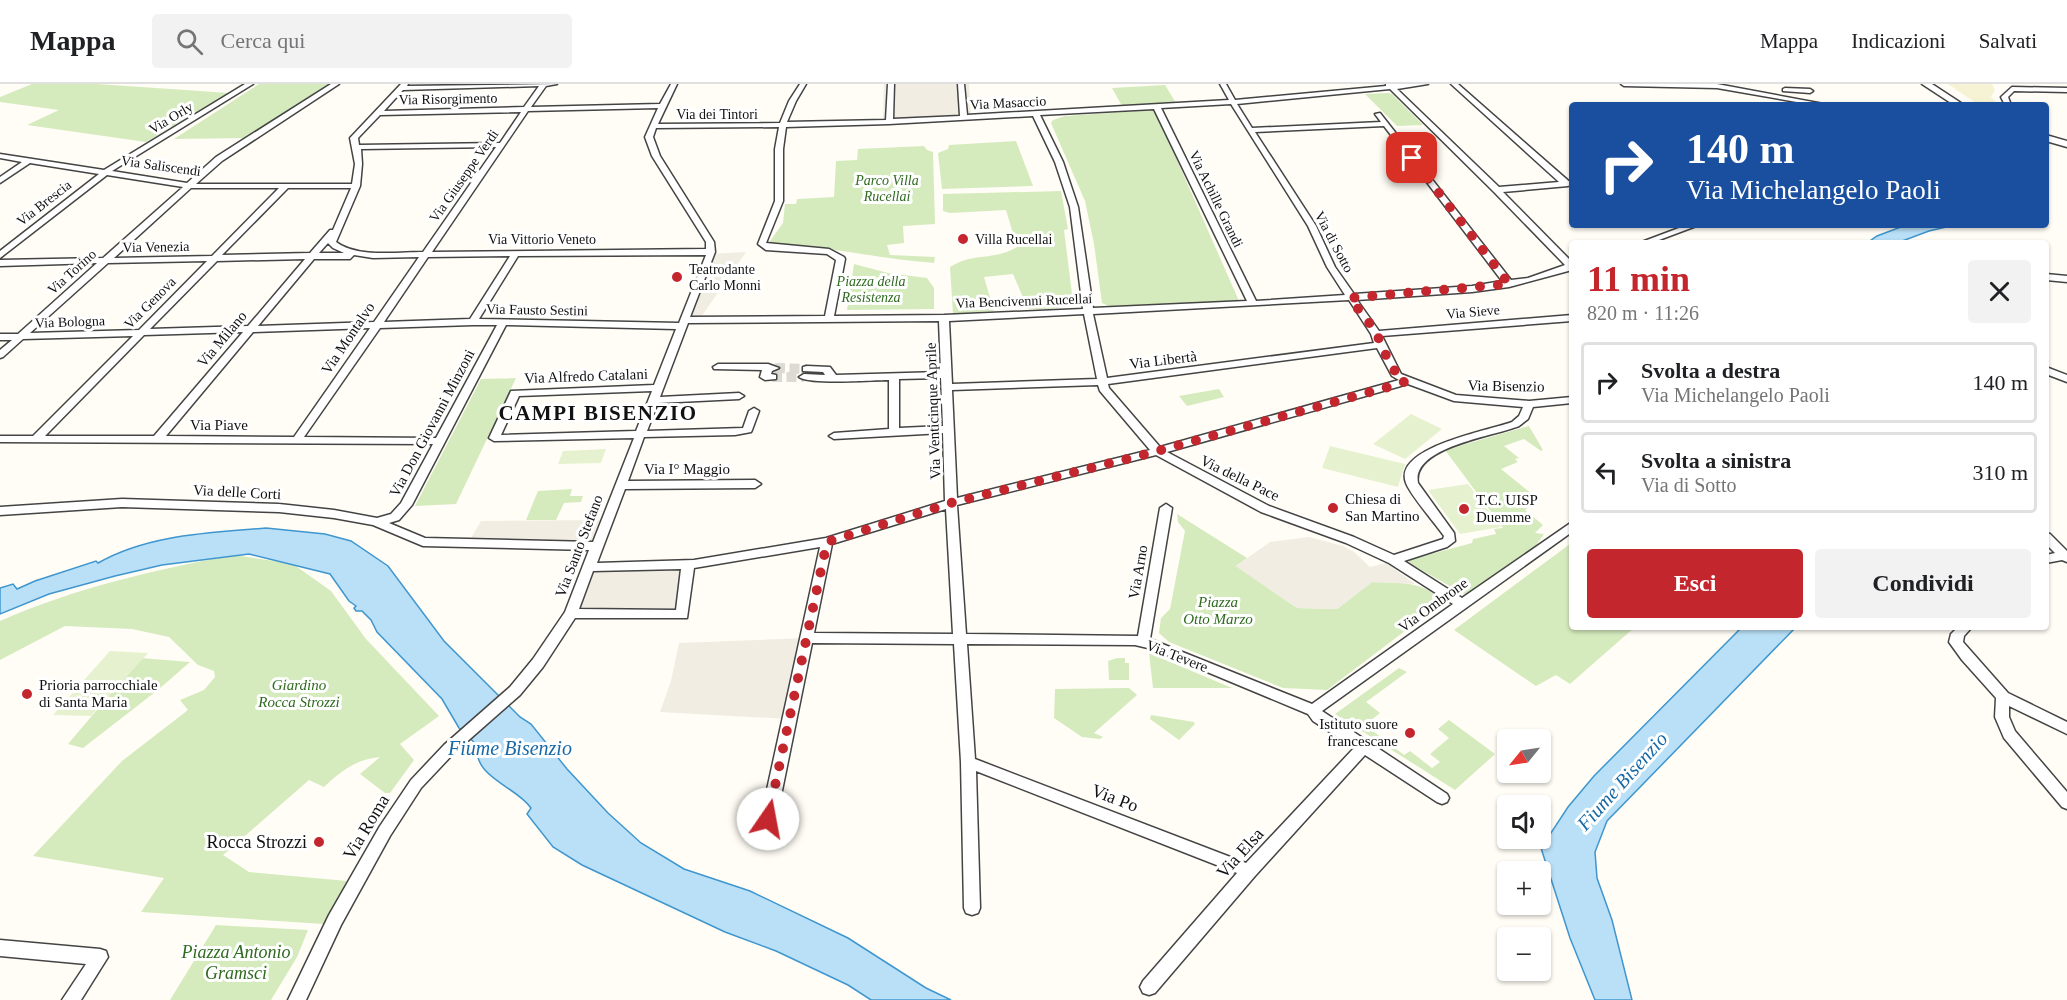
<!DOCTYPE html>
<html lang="it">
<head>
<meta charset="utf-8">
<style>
	:root { --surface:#fff; --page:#f2f2f2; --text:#202124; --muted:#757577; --line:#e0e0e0; --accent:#c4262e }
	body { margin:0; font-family:"Times New Roman",serif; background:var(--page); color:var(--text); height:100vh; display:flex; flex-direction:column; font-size:22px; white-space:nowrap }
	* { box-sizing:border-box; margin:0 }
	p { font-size:20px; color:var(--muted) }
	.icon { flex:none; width:33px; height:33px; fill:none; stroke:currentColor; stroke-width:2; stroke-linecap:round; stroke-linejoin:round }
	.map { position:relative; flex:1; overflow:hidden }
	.sheet { position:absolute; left:1569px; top:156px; width:480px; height:390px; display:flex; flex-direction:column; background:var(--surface); border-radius:6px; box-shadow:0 2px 4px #0004 }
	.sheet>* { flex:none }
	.hud { position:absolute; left:1569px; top:18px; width:480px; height:126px; border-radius:6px; box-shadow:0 2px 4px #0004; background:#1a4fa0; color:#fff; overflow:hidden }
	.needle { width:39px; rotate:240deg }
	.fabs { position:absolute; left:1497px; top:645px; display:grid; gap:12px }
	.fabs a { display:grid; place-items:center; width:54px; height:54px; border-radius:6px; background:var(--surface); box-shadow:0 2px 4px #0004; font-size:30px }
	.pin { position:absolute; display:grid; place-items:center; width:51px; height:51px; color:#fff; margin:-26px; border-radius:12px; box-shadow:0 3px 9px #0006 }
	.me { position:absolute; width:66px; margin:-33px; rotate:12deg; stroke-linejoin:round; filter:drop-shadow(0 0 4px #0008) }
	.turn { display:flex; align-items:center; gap:21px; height:126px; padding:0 18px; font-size:27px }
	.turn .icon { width:78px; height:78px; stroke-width:2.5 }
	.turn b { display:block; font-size:42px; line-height:51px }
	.round { display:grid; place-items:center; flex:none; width:63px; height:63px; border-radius:6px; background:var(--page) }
	.head { display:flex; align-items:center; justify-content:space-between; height:102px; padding:0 18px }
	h1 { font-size:36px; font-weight:800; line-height:45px; color:var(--accent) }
	.cta { display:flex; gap:12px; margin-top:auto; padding:12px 18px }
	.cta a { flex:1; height:69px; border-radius:6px; background:var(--accent); color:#fff; font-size:24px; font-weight:800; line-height:69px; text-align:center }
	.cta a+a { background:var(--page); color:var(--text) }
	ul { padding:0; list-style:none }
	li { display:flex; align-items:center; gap:18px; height:81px; margin:0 12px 9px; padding:0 6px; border:3px solid var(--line); border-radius:6px }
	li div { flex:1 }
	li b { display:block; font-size:22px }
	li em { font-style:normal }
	header { display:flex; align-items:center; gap:36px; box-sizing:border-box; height:84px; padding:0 30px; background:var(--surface); border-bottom:2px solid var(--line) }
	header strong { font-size:28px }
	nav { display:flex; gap:33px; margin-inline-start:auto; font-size:21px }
	.search { width:420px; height:54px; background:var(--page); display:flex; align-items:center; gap:15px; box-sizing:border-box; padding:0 21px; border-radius:6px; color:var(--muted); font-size:22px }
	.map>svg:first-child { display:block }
</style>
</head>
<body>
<header>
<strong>Mappa</strong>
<div class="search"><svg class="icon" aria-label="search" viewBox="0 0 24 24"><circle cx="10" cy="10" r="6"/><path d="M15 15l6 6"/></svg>Cerca qui</div>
<nav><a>Mappa</a><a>Indicazioni</a><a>Salvati</a></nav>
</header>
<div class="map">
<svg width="2067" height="916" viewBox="0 0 2067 916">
	<rect width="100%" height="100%" fill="#fffdf5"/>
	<path fill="#f6f3d4" d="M1948,0H1992L1995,6L1991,13L1998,21H1979Z"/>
	<path fill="#d5ebbd" d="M32,0H97L229,9L146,58L27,41L59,26L0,18V13Z
		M259,0H330L246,54L174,55Z
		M1165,1L1176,19L1122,22L1112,4Z
		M1389,9L1392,10L1423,41L1397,42L1365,10Z
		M1155,26L1239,217L1113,224L1102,219L1094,160L1085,117L1051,39L1053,36L1065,32Z
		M1016,57L1033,102L942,105L938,69L948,65L949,61Z
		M924,62L927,66L933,68L935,140L903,142L904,159L887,161L890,171L935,173L934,179C880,175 830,162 775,161L770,157L783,139L785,120H796L797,115L834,113L836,77L857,76L858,65Z
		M1061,107L1068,145L1064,146L1072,210H1079V214C1065,227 1046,225 1028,225L1013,190L984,193L994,227L953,230L950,183C973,168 994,177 1017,163L1006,126L950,129L943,127V110Z
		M854,180L888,189L927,194L934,204V225L847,226Z
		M516,294L456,420L415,422L481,295Z
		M1219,305L1224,313L1187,322L1179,312Z
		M1529,342L1543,366L1541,367L1524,355L1504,362L1519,374L1515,375L1518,378L1501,385L1537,414L1525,426L1543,441L1535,449L1544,450L1537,460L1471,509L1464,510L1409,479V476L1472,459L1473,455L1496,450L1494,445L1503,444L1445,366Z
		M572,405L570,412H583L581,418L564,419L556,436H526L538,407Z
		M1177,430L1247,474L1236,482L1297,524L1337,525L1372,498C1395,499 1428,496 1442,519L1327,606L1283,604L1169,558L1159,549L1161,534L1170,525L1185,447L1178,438Z
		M1570,460L1572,462V543H1635L1570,600L1556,591L1536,602L1454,546Z
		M234,471L293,480L331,507L366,555L439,632L400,660L414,676L390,709H385L360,690L380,673C356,675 341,687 324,703L309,696L223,771L249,788L347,797L324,840L141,828L164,794L33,772L122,677L188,626L180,616L204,606L215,593L214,587L198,581L169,553L132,545L65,542L0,576V537C75,504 154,486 234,471Z
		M1149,569L1232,604H1153Z
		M141,574L190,578L159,605L83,664L68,660Z
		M1117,574H1125V579H1129V596H1109L1108,577Z
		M1399,584L1407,588L1366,618L1380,629L1365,641L1404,671L1410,667L1432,684L1440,678L1430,670L1449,654L1438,645L1449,636L1495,670L1455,706L1335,630Z
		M1129,604L1137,611L1094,649L1103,653L1100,655L1082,653L1054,634L1055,605Z
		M1151,631L1194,638L1195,640L1179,656L1150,635Z
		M216,841L308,846L297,873L271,916H170Z"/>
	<path fill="#e6f2cf" d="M1411,330L1442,345L1405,375L1373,360Z
		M1330,362L1405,380L1398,403L1322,384Z
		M606,365L601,379L558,380L563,367Z
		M1468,400L1501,443L1460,450L1428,406Z
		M110,567L148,569L91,632L53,631Z"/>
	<path fill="#f1ede2" d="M884,0H969L971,31L883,35Z
		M746,168L699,236H685L710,170Z
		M607,436L596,465L465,464L481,437Z
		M1309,453L1343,462L1354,468L1370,483L1386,479L1415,500L1372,498L1337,525L1297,524L1236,482L1270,458Z
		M657,477L694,480L688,535L569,532L590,478Z
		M806,554L788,635L660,628L671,597L679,559Z"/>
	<path fill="#b9e0f7" stroke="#3f96cf" stroke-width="1.5" d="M1906,141H1955L1929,147L1897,159H1867L1877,152Z
		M266,444L325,450L351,457L388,482L444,557L520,633L531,640L567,685L608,729L641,759L684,785L750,807L848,854L926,904L951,916H871L848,901L776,867L725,848L582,781L553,763L527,730L531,724C516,702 473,694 477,661L459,644L442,615L377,548L371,536L362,527H356L354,524L356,522L349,517L330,490L249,470L162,481L115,492L49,510L0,530V504L13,500L17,505L35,497L96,477L98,479C149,450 210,449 266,444Z
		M1742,543H1796L1607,737L1595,768L1597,794L1612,836L1632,916H1595L1570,854L1541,764L1568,723L1594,692Z"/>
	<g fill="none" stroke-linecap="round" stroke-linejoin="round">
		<path stroke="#dbdad3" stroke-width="10" stroke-dasharray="10 4.5" stroke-linecap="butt" d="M775,284L807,285
			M772,293H804"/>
		<defs>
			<path id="minor" d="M245,0H253L112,87L187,99L216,73L331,0H339L222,77L196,100H352L355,80L350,54L401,0H408L407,2L557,0L546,2L531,23L660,20L671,0H677L658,40L780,39L789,17L800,0H806L796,17L787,38L886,36L888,0H894L893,35L960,32L958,0H964L967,31L1229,16L1220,0H1226L1235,16L1386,2V0H1428L1397,5L1499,103L1559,98L1451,0H1458L1572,100L1568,102L1503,108L1572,178V186L1509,203L1472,208L1357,216L1379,247L1572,231V237L1382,252L1401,290L1456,311L1529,317L1572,313V319L1533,323L1528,335L1519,342C1495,352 1411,363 1418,399L1454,449L1455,457L1447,463L1404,477L1462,514L1572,438V448L1322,627L1447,710L1449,714L1447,718L1442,720L1437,718L1365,671L1255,792L1155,909L1149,911L1143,909L1140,903L1143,897L1237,789L976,687L980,824L978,829L972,831L966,829L964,824L961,678L954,560L812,559L772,756L769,761L764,763L759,761L756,756L820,463L694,484L687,534H575L543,583L520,611L454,669L421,704L390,752L341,841L306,916H288L329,831L380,742L411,696L444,661L510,603L533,575L565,528L589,466L423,462L373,441L334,434L279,428L122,423L0,431V423L122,415L279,420L334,426L377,434L391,430L401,419L433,360L0,358V352H33L133,252L23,255L3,273L0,274V266L12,256H0V250H18L97,179L0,182V176L103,174L183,103L107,91L0,174V167L99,90L30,79L0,99V93L22,78L0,74V70L104,86ZM539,2L524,23L384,27L403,6ZM1390,5L1494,108L1565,181L1528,194L1511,196L1380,29L1375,30L1381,38L1252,44L1237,20ZM1231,20L1308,142L1327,183L1345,211L1256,217L1161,24ZM658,24L645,53L652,72L706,158V165L432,168L528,27ZM1154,25L1247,217L1093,224L1078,123L1063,78L1040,31ZM521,28L500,59L359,61L358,54L380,31ZM1033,32L1055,78L1070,123L1083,225L944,231L834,232L845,175L844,173L829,165L766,159L783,117V65L786,43L889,40ZM1384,42L1502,197L1472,202L1354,210L1335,183L1316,142L1255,48ZM779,43L775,65V117L758,160L766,166L827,170L836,176L825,232L690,233L715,168L714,158L660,72L653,53L656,44ZM496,63L423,168C399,168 356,174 336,158L360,102L362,80L361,65ZM191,104H279L212,172L114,174ZM288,104H351L333,146H330L310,169L222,171ZM328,159L333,164L344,169H319ZM354,171L373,174L419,173L374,238L258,242L314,175H350ZM706,171L679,239L479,235L518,172ZM510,172L470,235L384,238L428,173ZM305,175L248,242L150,245L217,177ZM207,177L139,246L30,249L108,179ZM1349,216L1371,250L1374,259L1107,294L1093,230ZM1084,230L1097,295L952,300L949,237ZM939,237L941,288L836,291L830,283L807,282L803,283V287L823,288L825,291L804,290L799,293C810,301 872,296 889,296V345L834,349L829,352L834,355L943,349L945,417L826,454L694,476L597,479L625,405L755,404L761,400L755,396L628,397L644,353L735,351L751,348L752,346L759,327L754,324L749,327L743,344L647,347L658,319L739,315L744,312L739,309L660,313L688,239ZM473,241H497L436,354L304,353L380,244ZM506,241L676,245L654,301L511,307L489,354L494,357L634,354L593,458L425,454L389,439L399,436L412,421ZM370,244L294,353L166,352L253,248ZM243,248L154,352H45L144,251ZM1377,264L1392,292L1399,296L1160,363L1109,304L1108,300ZM941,294L943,342L899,344V295ZM1408,300L1454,317L1523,323L1519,332L1512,338C1492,346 1392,363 1406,399C1411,412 1435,439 1444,452L1443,455L1394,471L1354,453L1269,422L1167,368ZM1098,301L1100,307L1150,366L957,414L952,306ZM652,307L636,347L501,351L519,312ZM1156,371L1261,428L1346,459L1389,479L1453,520L1312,620L1150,555L1172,424L1166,420L1160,424L1138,552L966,550L957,421ZM946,425L953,550L814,549L832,460ZM681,485L676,526L579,525L593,487ZM967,560L1135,561L1152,565L1308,630L1313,637L1354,664L1246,779L975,675Z
				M1621,0H1717L1829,21H1814L1717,4L1624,2Z
				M2012,3L2067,4V8L2014,7L2008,13L2011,21H2005L2001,13Z
				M1785,4L1810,5L1813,7L1810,9L1783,7V5Z
				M1687,141H1699L1651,159H1639Z
				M2046,190L2067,192V198L2046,196Z
				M718,280H768L779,284L772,287L771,290L776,291V295L765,296L760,293L762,286L714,285L713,283Z
				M2046,283L2067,291V298L2046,290Z
				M2046,449L2050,450L2067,467V478L2062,476L2046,479V471L2055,469L2046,460Z
				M1958,543H1972L1964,552L1963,558L2008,609L2067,638V650L2009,622V633L2015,647L2067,708V725L2062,723L2004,654L1995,633L1996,614L1962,576L1949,558L1951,550Z
				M0,856L100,865L106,867L108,873L81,916H62L86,880L0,872Z"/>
			<path id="tertiary" d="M1922,0H1932L1964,21H1954Z
				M2046,51L2067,57V63L2046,57Z"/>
		</defs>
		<use href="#minor" stroke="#444" stroke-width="3"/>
		<use href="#tertiary" stroke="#444" stroke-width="3"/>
		<use href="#minor" fill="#fff" fill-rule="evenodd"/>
		<use href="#tertiary" fill="#fff" fill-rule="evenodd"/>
	</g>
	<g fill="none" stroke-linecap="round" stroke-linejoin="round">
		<path stroke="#c4262e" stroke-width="10" stroke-dasharray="0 18" d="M768,735L827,458L951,419L1147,370L1399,300L1406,297C1389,287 1385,266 1376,249C1369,237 1358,226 1350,214L1509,200L1412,74"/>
	</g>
	<g fill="#c4262e" stroke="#fff" stroke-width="2">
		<circle cx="963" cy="155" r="6"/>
		<circle cx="677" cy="193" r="6"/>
		<circle cx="1333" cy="424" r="6"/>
		<circle cx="1464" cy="425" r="6"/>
		<circle cx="27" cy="610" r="6"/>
		<circle cx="1410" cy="649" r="6"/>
		<circle cx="319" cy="758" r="6"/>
	</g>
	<g text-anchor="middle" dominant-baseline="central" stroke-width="6" stroke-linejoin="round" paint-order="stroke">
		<g font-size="14" fill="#111" stroke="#fff">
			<text transform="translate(448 15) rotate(-1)">Via Risorgimento</text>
			<text transform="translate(1008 19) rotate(-3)">Via Masaccio</text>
			<text x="717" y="30">Via dei Tintori</text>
			<text transform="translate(171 34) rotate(-31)">Via Orly</text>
			<text transform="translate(161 82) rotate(8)">Via Saliscendi</text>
			<text transform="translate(464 92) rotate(-55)">Via Giuseppe Verdi</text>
			<text transform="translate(1216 115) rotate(64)">Via Achille Grandi</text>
			<text transform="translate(44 119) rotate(-38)">Via Brescia</text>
			<text x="542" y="155">Via Vittorio Veneto</text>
			<text transform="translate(1334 158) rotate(62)">Via di Sotto</text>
			<text transform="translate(156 163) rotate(-1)">Via Venezia</text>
			<text transform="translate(72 188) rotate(-42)">Via Torino</text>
			<text transform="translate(1024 217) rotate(-2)">Via Bencivenni Rucellai</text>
			<text transform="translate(150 219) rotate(-45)">Via Genova</text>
			<text transform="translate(537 226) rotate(1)">Via Fausto Sestini</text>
			<text transform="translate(1473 228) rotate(-5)">Via Sieve</text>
			<text transform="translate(70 238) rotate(-2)">Via Bologna</text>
		</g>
		<g font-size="14" font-style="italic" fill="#2f6b1f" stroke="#fff">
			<text x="887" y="96">Parco Villa<tspan x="887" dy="16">Rucellai</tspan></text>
			<text x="871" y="197">Piazza della<tspan x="871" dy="16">Resistenza</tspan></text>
		</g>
		<g font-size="14" fill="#111" stroke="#fff" text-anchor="start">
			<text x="975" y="155">Villa Rucellai</text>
			<text x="689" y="185">Teatrodante<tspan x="689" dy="16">Carlo Monni</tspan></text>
		</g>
		<g font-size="15" fill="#111" stroke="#fff">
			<text transform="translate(348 254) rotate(-56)">Via Montalvo</text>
			<text transform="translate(222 255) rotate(-50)">Via Milano</text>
			<text transform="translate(1163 276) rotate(-7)">Via Libertà</text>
			<text transform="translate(586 292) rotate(-2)">Via Alfredo Catalani</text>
			<text transform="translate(1506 302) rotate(1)">Via Bisenzio</text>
			<text transform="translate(933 327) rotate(-92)">Via Venticinque Aprile</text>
			<text transform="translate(432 339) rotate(-62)">Via Don Giovanni Minzoni</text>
			<text x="219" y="341">Via Piave</text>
			<text x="687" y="385">Via I° Maggio</text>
			<text transform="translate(1240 394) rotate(26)">Via della Pace</text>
			<text transform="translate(237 408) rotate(3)">Via delle Corti</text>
			<text transform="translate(579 462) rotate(-69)">Via Santo Stefano</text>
			<text transform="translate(1138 488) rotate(-80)">Via Arno</text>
			<text transform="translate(1433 521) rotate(-36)">Via Ombrone</text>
			<text transform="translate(1177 572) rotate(21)">Via Tevere</text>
		</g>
		<g font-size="15" fill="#111" stroke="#fff" text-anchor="start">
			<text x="1345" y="415">Chiesa di<tspan x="1345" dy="17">San Martino</tspan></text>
			<text x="1476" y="416">T.C. UISP<tspan x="1476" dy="17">Duemme</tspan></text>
			<text x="39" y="601">Prioria parrocchiale<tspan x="39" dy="17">di Santa Maria</tspan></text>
			<text x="1398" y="640" text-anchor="end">Istituto suore<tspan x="1398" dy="17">francescane</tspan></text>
		</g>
		<g font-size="15" font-style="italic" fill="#2f6b1f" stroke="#fff">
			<text x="1218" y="518">Piazza<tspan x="1218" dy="17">Otto Marzo</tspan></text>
			<text x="299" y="601">Giardino<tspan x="299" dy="17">Rocca Strozzi</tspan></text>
		</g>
		<g font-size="18" fill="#111" stroke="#fff">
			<text transform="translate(1115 714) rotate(21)">Via Po</text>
			<text transform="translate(366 743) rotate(-59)">Via Roma</text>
			<text transform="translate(1240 769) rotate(-48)">Via Elsa</text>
		</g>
		<g font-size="18" fill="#111" stroke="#fff" text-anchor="end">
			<text x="307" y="758">Rocca Strozzi</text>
		</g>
		<g font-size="18" font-style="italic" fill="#2f6b1f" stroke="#fff">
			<text x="236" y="868">Piazza Antonio<tspan x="236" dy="21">Gramsci</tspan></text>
		</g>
		<g font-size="20" font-style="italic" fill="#1768a6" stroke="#fff">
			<text x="510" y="664">Fiume Bisenzio</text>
			<text transform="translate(1622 697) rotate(-48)">Fiume Bisenzio</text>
		</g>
		<g font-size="21" font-weight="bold" letter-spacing="1.5" fill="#111" stroke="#fff">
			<text x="598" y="329">CAMPI BISENZIO</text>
		</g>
	</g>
</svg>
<div class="fabs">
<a><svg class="needle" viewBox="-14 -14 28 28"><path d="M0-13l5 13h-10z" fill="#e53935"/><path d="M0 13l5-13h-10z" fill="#757577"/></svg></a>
<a><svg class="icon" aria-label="sound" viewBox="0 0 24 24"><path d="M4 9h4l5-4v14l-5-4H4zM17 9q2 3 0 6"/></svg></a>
<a>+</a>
<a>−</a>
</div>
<div class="pin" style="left:1412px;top:74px;background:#d93025"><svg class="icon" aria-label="arrive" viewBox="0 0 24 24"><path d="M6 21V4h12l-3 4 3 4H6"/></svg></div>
<svg class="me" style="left:768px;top:735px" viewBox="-20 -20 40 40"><circle r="19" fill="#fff"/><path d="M0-13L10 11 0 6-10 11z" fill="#c4262e"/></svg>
<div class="hud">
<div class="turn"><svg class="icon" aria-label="right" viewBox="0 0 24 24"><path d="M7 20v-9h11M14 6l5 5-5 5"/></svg><div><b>140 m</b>Via Michelangelo Paoli</div></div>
</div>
<section class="sheet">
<div class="head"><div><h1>11 min</h1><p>820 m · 11:26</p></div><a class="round"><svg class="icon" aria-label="close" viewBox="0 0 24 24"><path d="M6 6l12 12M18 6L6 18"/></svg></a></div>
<ul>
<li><svg class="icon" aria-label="right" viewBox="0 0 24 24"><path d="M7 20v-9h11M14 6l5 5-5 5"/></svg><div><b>Svolta a destra</b><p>Via Michelangelo Paoli</p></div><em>140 m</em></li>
<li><svg class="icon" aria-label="left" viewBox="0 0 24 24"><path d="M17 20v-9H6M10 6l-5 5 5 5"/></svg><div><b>Svolta a sinistra</b><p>Via di Sotto</p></div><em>310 m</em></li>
</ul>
<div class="cta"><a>Esci</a><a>Condividi</a></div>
</section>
</div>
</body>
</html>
